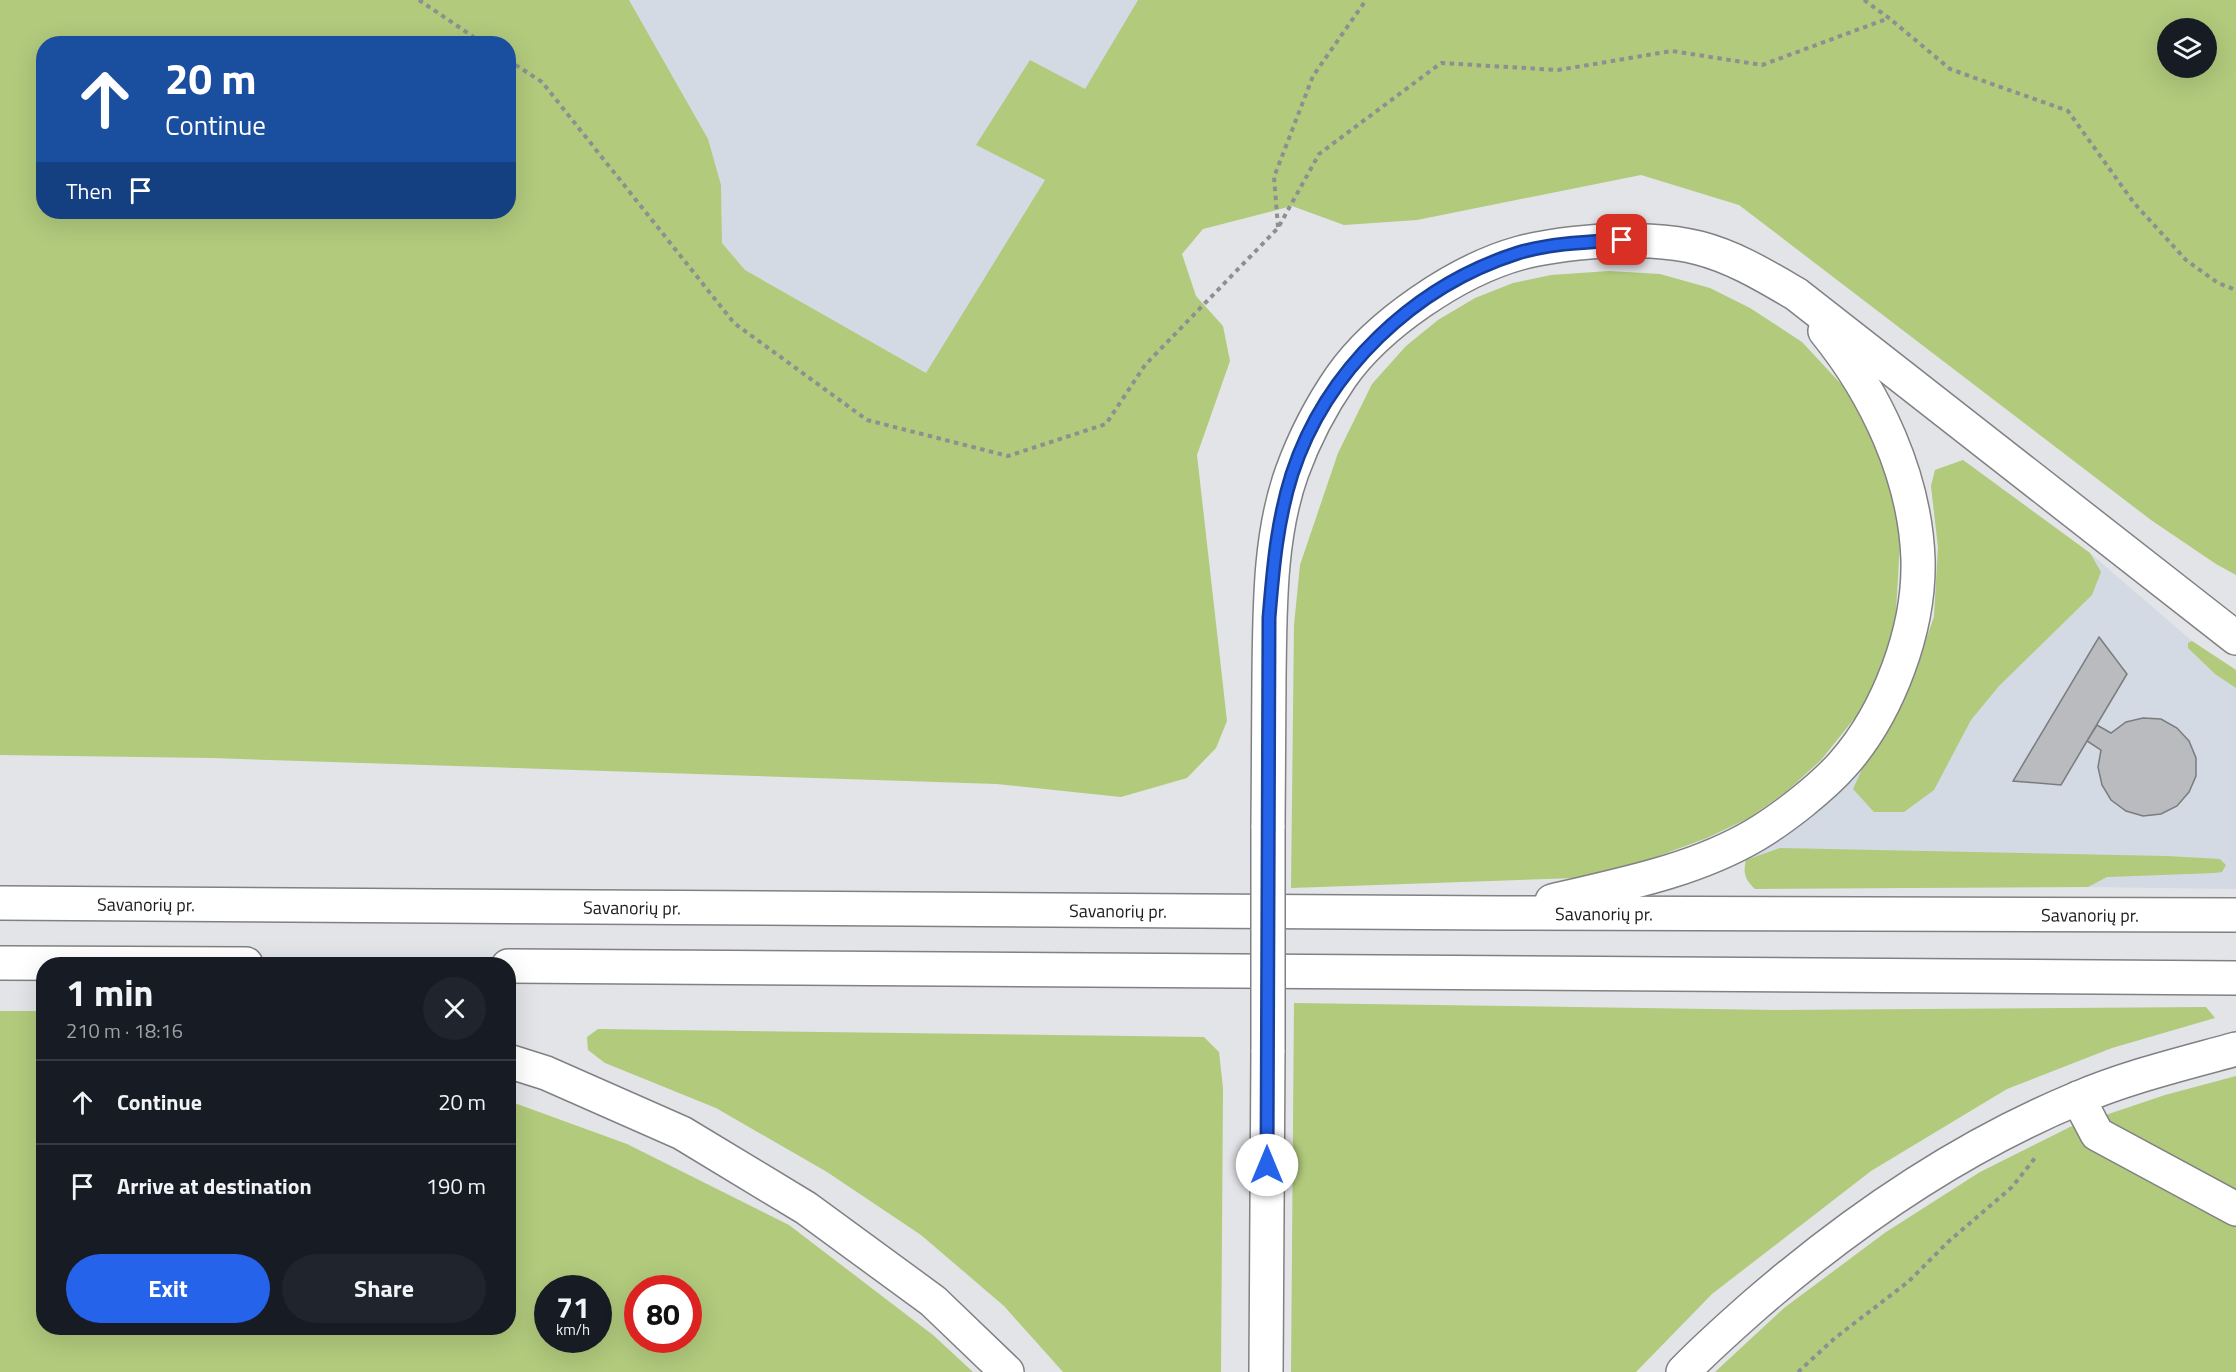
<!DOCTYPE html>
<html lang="en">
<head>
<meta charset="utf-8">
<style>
	:root { --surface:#171b24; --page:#20242c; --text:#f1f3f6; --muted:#9ea1a6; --line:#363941; --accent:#2563eb }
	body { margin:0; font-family:"Titillium Web",sans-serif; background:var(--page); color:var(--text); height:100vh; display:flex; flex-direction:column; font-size:22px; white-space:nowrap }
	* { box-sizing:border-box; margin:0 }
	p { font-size:20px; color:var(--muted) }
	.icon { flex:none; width:33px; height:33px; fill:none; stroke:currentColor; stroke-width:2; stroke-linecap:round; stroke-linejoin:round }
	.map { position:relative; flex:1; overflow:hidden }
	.sheet { position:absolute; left:36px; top:957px; width:480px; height:378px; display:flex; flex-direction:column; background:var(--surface); border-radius:24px; box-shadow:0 6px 24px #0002 }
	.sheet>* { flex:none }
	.hud { position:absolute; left:36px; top:36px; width:480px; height:183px; border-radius:24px; box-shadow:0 6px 24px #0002; background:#1a4fa0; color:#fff; overflow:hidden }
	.controls { position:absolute; left:2157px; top:18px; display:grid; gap:12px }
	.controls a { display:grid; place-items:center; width:60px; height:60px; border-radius:50%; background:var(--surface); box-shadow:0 6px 24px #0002; font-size:30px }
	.speed { position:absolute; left:534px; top:1275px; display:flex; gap:12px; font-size:30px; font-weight:700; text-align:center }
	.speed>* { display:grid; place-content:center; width:78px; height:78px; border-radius:50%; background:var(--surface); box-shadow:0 6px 24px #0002; line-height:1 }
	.speed small { font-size:15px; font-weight:400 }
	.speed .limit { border:9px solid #d22; background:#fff; color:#111 }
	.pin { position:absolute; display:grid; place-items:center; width:51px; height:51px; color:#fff; margin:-26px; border-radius:12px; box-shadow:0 3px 9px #0006 }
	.me { position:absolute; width:66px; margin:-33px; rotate:0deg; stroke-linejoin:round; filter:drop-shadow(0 0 4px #0008) }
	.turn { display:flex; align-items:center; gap:21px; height:126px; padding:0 30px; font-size:27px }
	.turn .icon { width:78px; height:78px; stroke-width:2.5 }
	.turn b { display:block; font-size:42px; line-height:51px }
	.then { display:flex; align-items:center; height:57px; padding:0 30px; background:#0003; gap:12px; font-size:22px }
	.round { display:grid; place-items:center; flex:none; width:63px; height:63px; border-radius:32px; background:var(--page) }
	.headline { display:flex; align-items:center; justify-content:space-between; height:102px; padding:0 30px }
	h1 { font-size:36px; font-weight:700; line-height:45px }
	.action { display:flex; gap:12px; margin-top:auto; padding:12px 30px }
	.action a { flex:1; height:69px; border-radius:36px; background:var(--accent); color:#fff; font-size:24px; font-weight:700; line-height:69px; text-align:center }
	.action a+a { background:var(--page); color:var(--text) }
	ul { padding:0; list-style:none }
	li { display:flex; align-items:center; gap:18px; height:84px; padding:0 30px; border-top:2px solid var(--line) }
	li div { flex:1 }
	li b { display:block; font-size:22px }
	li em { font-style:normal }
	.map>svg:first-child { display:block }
</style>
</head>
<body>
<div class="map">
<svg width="2236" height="1372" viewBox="0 0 2236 1372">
	<rect width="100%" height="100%" fill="#e2e4e7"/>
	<path fill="#d3dae3" d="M629,0H1138L1085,89L976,145L1045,180L927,374L745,270L722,243L721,185Z
		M1963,460L2090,553L2192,641L2236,670V889L2088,887L1755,889L1747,881L1744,872L1746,860L1799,825L1863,767L1904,701L1934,617L1938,547L1931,486L1935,470Z"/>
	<path fill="#b1ca7c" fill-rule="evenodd" d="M0,0H629L708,139L721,185L722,243L745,270L926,373L1045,180L976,145L1030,60L1085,89L1138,0H2236V575L2216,564L2151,520L1739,205L1641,175L1417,220L1344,225L1292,206L1203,229L1182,254L1196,296L1223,326L1230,361L1197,455L1227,721L1216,748L1187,778L1121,797L997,784L212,758L0,755ZM2206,28V68H2168V28ZM44,44H508V212H44Z
		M1609,271L1660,274L1710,288L1750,308L1802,342L1842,385L1867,424L1890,479L1900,542L1896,612L1887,660L1862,709L1821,760L1786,792L1749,818L1707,838L1629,867L1575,878L1291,888L1294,625L1300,565L1338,453L1372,384L1406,346L1438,320L1475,298L1513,283L1551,275Z
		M1963,460L2090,553L2101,572L2092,595L1999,686L1971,720L1934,790L1904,812H1874L1853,789L1863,767L1904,701L1934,617L1938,547L1931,486L1935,470Z
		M2192,641L2236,670V688L2215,674L2188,648V643Z
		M1780,848L2167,856L2220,859L2226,865L2222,872L2215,873L2107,877L2088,887L1755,889C1745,879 1743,873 1746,860Z
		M1294,1003L1777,1010L2206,1007L2215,1018L2112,1048L2007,1089L1871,1171L1712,1294L1636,1372H1291Z
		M0,1011H43L44,1328H508L509,1101L627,1144L789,1225L933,1335L973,1372H0ZM548,1288H598V1340H548ZM638,1288H688V1340H638Z
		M598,1029L1204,1037L1219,1052L1223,1088L1221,1372H1063L1004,1306L921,1235L827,1172L716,1108L605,1063L588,1050L587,1037Z
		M2236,1076V1372H1715L1784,1308L1886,1232L1980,1172L2070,1127L2165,1095Z"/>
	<path fill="#b9bbbe" stroke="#7b7c7f" stroke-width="1.5" d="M2099,637L2127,674L2087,741L2061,785L2013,781Z
		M2143,718L2161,719L2177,728L2189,741L2196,758V776L2189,792L2177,806L2161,814L2143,816L2126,811L2111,800L2102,785L2098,767L2101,750L2087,741L2097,725L2111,733L2126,722Z"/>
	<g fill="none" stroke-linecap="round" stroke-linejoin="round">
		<defs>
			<path id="street" d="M2078,1098L2097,1134L2236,1209"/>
			<g id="highway">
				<path d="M1268,828C1268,777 1269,726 1269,676C1270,609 1269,536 1292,472C1304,439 1321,406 1341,377C1378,324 1458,270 1520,253C1546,246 1575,243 1602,241C1635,240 1667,240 1699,248C1734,257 1765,276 1796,294L2236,638"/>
				<path d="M1552,901C1620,885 1694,871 1755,835C1782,819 1822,788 1843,764C1889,712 1920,628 1918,559C1915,476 1876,394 1825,331"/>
				<path id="s1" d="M0,903L1500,913L2236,915"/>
				<path d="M0,963L246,964"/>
				<path d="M508,966L2236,978"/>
				<path d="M508,1061L546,1073L682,1133L806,1208L933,1301L1007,1372"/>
				<path d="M1266,1372L1268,1050"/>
				<path d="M1683,1372C1706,1348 1731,1326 1756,1304C1852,1221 1958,1148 2076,1099C2127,1077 2182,1064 2236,1049"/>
			</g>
		</defs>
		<use href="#street" stroke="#808184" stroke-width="36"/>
		<use href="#highway" stroke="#808184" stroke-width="36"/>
		<path stroke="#8e8f91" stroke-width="4" stroke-dasharray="4.5 4.5" stroke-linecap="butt" d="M419,0L484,44
			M1864,0L1889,18L1950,69L2068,111L2134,203L2186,260L2218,283L2236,290
			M508,60L542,82L734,323L867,420L1008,456L1106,424L1145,365L1278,228L1319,154L1441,63L1558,70L1672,51L1762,65L1889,18
			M1278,227L1274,177L1313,76L1366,0
			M1798,1372L1835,1338L1908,1282L1948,1242L2012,1187L2035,1158"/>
		<use href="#street" stroke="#fff" stroke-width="33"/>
		<use href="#highway" stroke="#fff" stroke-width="33"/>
		<defs>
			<path id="highway-bridge" d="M1268,828V1050"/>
		</defs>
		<use href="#highway-bridge" stroke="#808184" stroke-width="36" stroke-linecap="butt"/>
		<use href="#highway-bridge" stroke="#fff" stroke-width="33"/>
	</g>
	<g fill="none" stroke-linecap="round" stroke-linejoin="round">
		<defs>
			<path id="route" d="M1267,1165L1269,618C1273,569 1277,521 1292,474C1326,370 1414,286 1518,253C1551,243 1588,242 1622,240"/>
		</defs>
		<use href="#route" stroke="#184099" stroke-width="15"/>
		<use href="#route" stroke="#2563eb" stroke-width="10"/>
	</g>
	<g text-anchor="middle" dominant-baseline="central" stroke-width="4.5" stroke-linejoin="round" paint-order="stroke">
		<g font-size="18" fill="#1c1c1d" stroke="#f0f2f4">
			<text stroke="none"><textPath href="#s1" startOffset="146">Savanorių pr.</textPath></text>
			<text stroke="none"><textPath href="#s1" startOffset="632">Savanorių pr.</textPath></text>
			<text stroke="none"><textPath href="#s1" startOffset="1118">Savanorių pr.</textPath></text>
			<text stroke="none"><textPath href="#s1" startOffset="1604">Savanorių pr.</textPath></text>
			<text stroke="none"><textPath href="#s1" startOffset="2090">Savanorių pr.</textPath></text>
		</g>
	</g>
</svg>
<div class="controls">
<a><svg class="icon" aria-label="layers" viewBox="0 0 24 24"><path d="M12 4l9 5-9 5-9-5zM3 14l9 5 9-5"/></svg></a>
</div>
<div class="speed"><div>71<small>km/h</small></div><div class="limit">80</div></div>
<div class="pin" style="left:1622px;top:240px;background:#d93025"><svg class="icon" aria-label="arrive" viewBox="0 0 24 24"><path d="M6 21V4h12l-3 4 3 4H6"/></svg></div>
<svg class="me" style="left:1267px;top:1165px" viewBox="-20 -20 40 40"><circle r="19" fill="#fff"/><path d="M0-13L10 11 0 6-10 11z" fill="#2563eb"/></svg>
<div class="hud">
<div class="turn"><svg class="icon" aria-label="ahead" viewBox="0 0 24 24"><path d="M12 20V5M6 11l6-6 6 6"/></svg><div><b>20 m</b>Continue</div></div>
<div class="then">Then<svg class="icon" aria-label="arrive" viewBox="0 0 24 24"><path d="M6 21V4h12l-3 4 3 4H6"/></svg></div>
</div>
<section class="sheet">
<div class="headline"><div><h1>1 min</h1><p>210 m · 18:16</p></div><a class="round"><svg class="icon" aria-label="close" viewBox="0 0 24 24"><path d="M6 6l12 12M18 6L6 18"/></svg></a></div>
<ul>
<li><svg class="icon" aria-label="ahead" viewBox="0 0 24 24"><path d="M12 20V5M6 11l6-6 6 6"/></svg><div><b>Continue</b></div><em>20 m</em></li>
<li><svg class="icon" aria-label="arrive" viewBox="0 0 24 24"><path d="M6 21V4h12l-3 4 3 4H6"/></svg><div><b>Arrive at destination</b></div><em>190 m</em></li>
</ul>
<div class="action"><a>Exit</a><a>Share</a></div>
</section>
</div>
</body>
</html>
